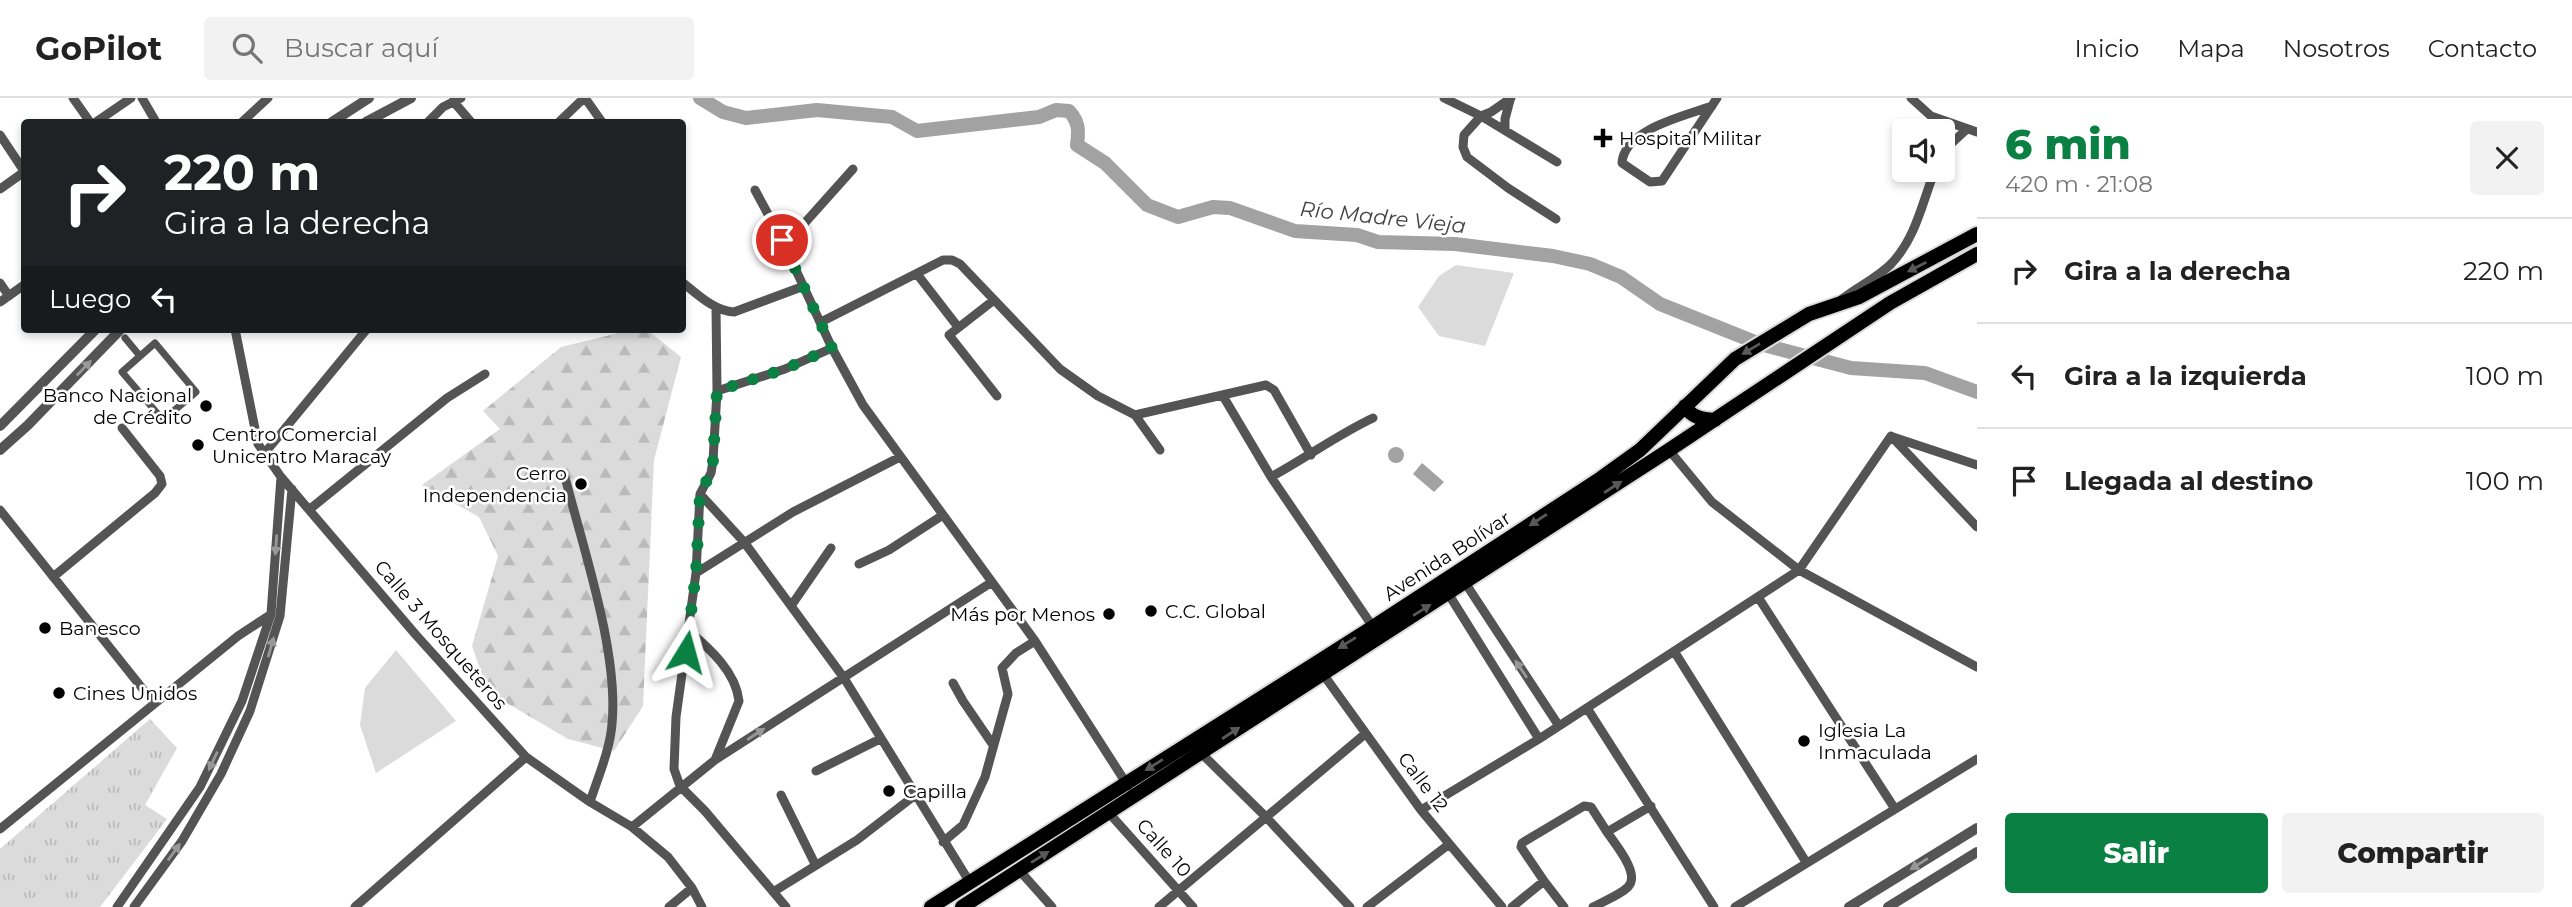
<!DOCTYPE html>
<html lang="es">
<head>
<meta charset="utf-8">
<style>
	:root { --surface:#fff; --page:#f2f2f2; --text:#222; --muted:#767676; --line:#e0e0e0; --accent:#0b8043 }
	body { margin:0; font-family:Montserrat,sans-serif; background:var(--page); color:var(--text); height:100vh; display:flex; flex-direction:column; font-size:26px; white-space:nowrap }
	* { box-sizing:border-box; margin:0 }
	p { font-size:23px; color:var(--muted) }
	.icon { flex:none; width:38px; height:38px; fill:none; stroke:currentColor; stroke-width:2; stroke-linecap:round; stroke-linejoin:round }
	.map { position:relative; flex:1; overflow:hidden }
	.drawer { display:flex; flex-direction:column; background:var(--surface); width:595px }
	.drawer>* { flex:none }
	.top-card { position:absolute; left:21px; top:21px; width:665px; height:214px; border-radius:7px; box-shadow:0 4px 10px #0003; background:#202124; color:#fff; overflow:hidden }
	.fabs { position:absolute; left:1892px; top:21px; display:grid; gap:14px }
	.fabs a { display:grid; place-items:center; width:63px; height:63px; border-radius:7px; background:var(--surface); box-shadow:0 4px 10px #0003; font-size:35px }
	.pin { position:absolute; display:grid; place-items:center; width:60px; height:60px; color:#fff; margin:-30px; border:4px solid #fff; border-radius:50%; box-shadow:0 2px 7px #0007 }
	.me { position:absolute; width:77px; margin:-38px; rotate:8deg; stroke-linejoin:round; filter:drop-shadow(0 0 5px #0008) }
	.turn { display:flex; align-items:center; gap:24px; height:147px; padding:0 28px; font-size:32px }
	.turn .icon { width:91px; height:91px; stroke-width:2.5 }
	.turn b { display:block; font-size:49px; line-height:60px }
	.then { display:flex; align-items:center; height:66px; padding:0 28px; background:#0003; gap:14px; font-size:26px }
	.round { display:grid; place-items:center; flex:none; width:74px; height:74px; border-radius:7px; background:var(--page) }
	.summary { display:flex; align-items:center; justify-content:space-between; height:119px; padding:0 28px }
	h1 { font-size:42px; font-weight:800; line-height:52px; color:var(--accent) }
	.button { display:flex; gap:14px; margin-top:auto; padding:14px 28px }
	.button a { flex:1; height:80px; border-radius:7px; background:var(--accent); color:#fff; font-size:28px; font-weight:800; line-height:80px; text-align:center }
	.button a+a { background:var(--page); color:var(--text) }
	ul { padding:0; list-style:none }
	li { display:flex; align-items:center; gap:21px; height:105px; padding:0 28px; border-top:2px solid var(--line) }
	li div { flex:1 }
	li b { display:block; font-size:26px }
	li em { font-style:normal }
	header { display:flex; align-items:center; gap:42px; box-sizing:border-box; height:98px; padding:0 35px; background:var(--surface); border-bottom:2px solid var(--line) }
	header strong { font-size:33px }
	nav { display:flex; gap:38px; margin-inline-start:auto; font-size:24px }
	.search { width:490px; height:63px; background:var(--page); display:flex; align-items:center; gap:18px; box-sizing:border-box; padding:0 24px; border-radius:7px; color:var(--muted); font-size:26px }
	main { display:flex; flex:1; min-height:0 }
	.map>svg:first-child { display:block }
</style>
</head>
<body>
<header>
<strong>GoPilot</strong>
<div class="search"><svg class="icon" aria-label="search" viewBox="0 0 24 24"><circle cx="10" cy="10" r="6"/><path d="M15 15l6 6"/></svg>Buscar aquí</div>
<nav><a>Inicio</a><a>Mapa</a><a>Nosotros</a><a>Contacto</a></nav>
</header>
<main>
<div class="map">
<svg width="1977" height="809" viewBox="0 0 1977 809">
	<defs>
		<pattern id="grass-tufts" width="24" height="20" patternUnits="userSpaceOnUse" patternTransform="scale(1.75)"><rect width="24" height="20" fill="#dbdbdb"/><path d="M3 7l-1-3M5 7V3M7 7l1-3M15 17l-1-3M17 17v-4M19 17l1-3" fill="none" stroke="#bababa"/></pattern>
		<pattern id="forest-firs" width="22" height="20" patternUnits="userSpaceOnUse" patternTransform="scale(1.75)"><rect width="22" height="20" fill="#dbdbdb"/><path d="M5 1l3.5 6h-7zM16 11l3.5 6h-7z" fill="#bababa"/></pattern>
	</defs>
	<rect width="100%" height="100%" fill="#fff"/>
	<path fill="url(#grass-tufts)" d="M150,621L177,650L145,707L167,721L100,809H0V751Z"/>
	<path fill="url(#forest-firs)" d="M635,231H646L681,259L654,362L643,608L614,653L568,641L488,594L472,548L498,458L479,419L422,387L500,331L483,313L561,249Z"/>
	<path fill="#dbdbdb" d="M1456,167L1514,175L1485,248L1439,238L1418,209L1439,178Z
		M396,552L456,623L376,675L360,627L365,590Z"/>
	<path fill="#a2a2a2" d="M1388 357a8 8 0 1 1 16 0a8 8 0 1 1-16 0Z
		M1422,365L1444,384L1434,394L1413,376Z"/>
	<g fill="none" stroke-linecap="round" stroke-linejoin="round">
		<path stroke="#a2a2a2" stroke-width="14" d="M700,0L723,14L746,20L817,12L892,19L917,33L1039,19L1056,12L1069,13C1079,24 1079,32 1077,47L1105,65L1147,107L1178,119L1213,109L1230,110L1295,133L1357,137L1378,144L1455,146L1553,158L1590,166L1621,179L1660,206L1760,246L1851,270L1925,275L1977,294"/>
		<defs>
			<path id="primary" d="M1685,308C1692,320 1702,321 1715,322
				M931,809L1373,529L1601,380L1640,352L1735,261L1809,216L1859,199L1977,136
				M962,809L1669,352L1890,205L1977,156"/>
		</defs>
		<use href="#primary" stroke="#dbdbdb" stroke-width="18"/>
		<path stroke="#545454" stroke-width="7" d="M125,240L140,258
			M155,245L196,294L163,322L122,274Z"/>
		<path stroke="#545454" stroke-width="9" d="M73,0L90,24
			M142,0L156,24
			M585,0L602,24
			M1444,0L1481,18L1557,64
			M1511,0L1491,14L1481,18L1464,37L1463,49L1467,59L1508,90L1556,121
			M1911,0L1931,18L1977,34
			M453,3L471,24
			M1712,8C1685,18 1624,31 1622,65L1650,84L1662,83L1717,0
			M1931,18L1935,33
			M96,24L131,0
			M242,24L268,0
			M428,24L443,9L461,0
			M559,24L584,0
			M1505,32V21L1510,2
			M0,37L24,73
			M1942,54L1967,31
			M0,91L24,74
			M755,92L782,142L832,250L863,307L1035,543L1128,688
			M782,142L802,128L853,71
			M917,176L958,229
			M682,184C697,196 714,213 734,214L804,188
			M0,185L9,198
			M994,202L949,237L997,298
			M1841,202C1857,189 1876,181 1891,166C1916,140 1922,105 1935,72
			M0,204L24,187
			M716,209L717,293L713,363L711,375L700,396L696,475L676,619L674,671L680,688L705,713L786,809
			M821,224L943,162H952L960,166L1060,271L1098,298L1135,317L1160,352
			M235,231L258,346L281,379L416,537L526,659L590,704L632,729L668,759L692,790L702,809
			M717,293L785,271L832,250
			M1223,298L1271,379L1373,529
			M1135,317L1266,287L1274,292L1311,357
			M1891,338L1977,429
			M1893,339L1977,367
			M1669,352L1712,404L1799,472L1977,569
			M264,356L367,231
			M565,379C583,450 619,555 612,626C610,652 598,679 590,704
			M1271,379C1306,360 1337,337 1373,320
			M700,396L744,444L844,580L969,783
			M310,411L447,300L485,276
			M0,412L154,605
			M859,466L889,452L943,417
			M696,475L793,414L900,359
			M53,479L155,395L162,386L160,378L122,330
			M1462,480L1559,628
			M1446,492L1539,641
			M1758,499L1895,711
			M791,508L831,450
			M689,533C710,551 736,574 739,603L715,662
			M1674,553L1806,764
			M1323,576L1421,712L1502,809
			M953,585L963,603L993,647
			M1587,610L1714,809
			M1201,655L1266,719L1350,809
			M816,673L880,641
			M781,697L815,766
			M1421,712L1539,641L1799,472L1891,338
			M1109,715L1193,809
			M632,729L715,662L992,484
			M0,731L238,538L270,517
			M943,744L963,727L985,679L1008,596L1002,570L1016,555L1035,543
			M1019,772L1052,809
			M1544,783L1521,749L1522,745L1584,708L1591,709L1607,734
			M773,794L857,742L914,698
			M117,809L200,689L242,603L271,516L281,379
			M134,809L182,743L221,676L250,613L280,518L292,391
			M355,809L526,659
			M669,809L692,790
			M1159,809L1365,636
			M1367,809L1448,747
			M1512,809L1544,783L1564,809
			M1593,809C1604,803 1620,797 1628,789C1641,776 1615,746 1607,734L1651,708
			M1735,809L1977,661"/>
		<path stroke="#545454" stroke-width="10" d="M332,24L369,0
			M366,24L411,0
			M0,328L96,231
			M0,352L28,327L121,231
			M1849,809L1977,730
			M1888,809L1977,754"/>
		<use href="#primary" stroke="#000" stroke-width="14"/>
	</g>
	<defs><path id="oneway-solid" d="M-6-.8H1V-3.2L6.5 0L1 3.2V.8H-6Z" transform="scale(1.75)"/></defs>
	<g fill="#595959">
		<use href="#oneway-solid" transform="translate(1917 169) rotate(153)"/>
		<use href="#oneway-solid" transform="translate(1751 251) rotate(149)"/>
		<use href="#oneway-solid" transform="translate(1613 389) rotate(-33)"/>
		<use href="#oneway-solid" transform="translate(1538 422) rotate(147)"/>
		<use href="#oneway-solid" transform="translate(1422 512) rotate(-32)"/>
		<use href="#oneway-solid" transform="translate(1347 545) rotate(148)"/>
		<use href="#oneway-solid" transform="translate(1231 635) rotate(-33)"/>
		<use href="#oneway-solid" transform="translate(1154 667) rotate(148)"/>
		<use href="#oneway-solid" transform="translate(1040 759) rotate(-32)"/>
	</g>
	<g fill="#989898">
		<use href="#oneway-solid" transform="translate(84 270) rotate(-46)"/>
		<use href="#oneway-solid" transform="translate(276 447) rotate(94)"/>
		<use href="#oneway-solid" transform="translate(271 549) rotate(-74)"/>
		<use href="#oneway-solid" transform="translate(1521 571) rotate(-124)"/>
		<use href="#oneway-solid" transform="translate(756 636) rotate(-33)"/>
		<use href="#oneway-solid" transform="translate(213 663) rotate(115)"/>
		<use href="#oneway-solid" transform="translate(174 754) rotate(-54)"/>
		<use href="#oneway-solid" transform="translate(1919 766) rotate(148)"/>
	</g>
	<g fill="none" stroke-linecap="round" stroke-linejoin="round">
		<path stroke="#0b8043" stroke-width="12" stroke-dasharray="0 21.6" d="M686,554L696,475L700,396L711,374L713,363L717,293L785,271L832,250L782,142"/>
	</g>
	<g fill="#000" stroke="#fff" stroke-width="2.5">
		<path d="M1599.5 29.5h7v7h7v7h-7v7h-7v-7h-7v-7h7z"/>
		<circle cx="206" cy="308" r="7"/>
		<circle cx="198" cy="347" r="7"/>
		<circle cx="581" cy="386" r="7"/>
		<circle cx="1151" cy="513" r="7"/>
		<circle cx="1109" cy="516" r="7"/>
		<circle cx="45" cy="530" r="7"/>
		<circle cx="59" cy="595" r="7"/>
		<circle cx="1804" cy="643" r="7"/>
		<circle cx="889" cy="693" r="7"/>
	</g>
	<g text-anchor="middle" dominant-baseline="central" stroke-width="5" stroke-linejoin="round" paint-order="stroke">
		<g font-size="19" fill="#000" stroke="#fff" text-anchor="start">
			<text x="1619" y="40">Hospital Militar</text>
			<text x="192" y="297" text-anchor="end">Banco Nacional<tspan x="192" dy="22">de Crédito</tspan></text>
			<text x="212" y="336">Centro Comercial<tspan x="212" dy="22">Unicentro Maracay</tspan></text>
			<text x="567" y="375" text-anchor="end">Cerro<tspan x="567" dy="22">Independencia</tspan></text>
			<text x="1165" y="513">C.C. Global</text>
			<text x="1095" y="516" text-anchor="end">Más por Menos</text>
			<text x="59" y="530">Banesco</text>
			<text x="73" y="595">Cines Unidos</text>
			<text x="1818" y="632">Iglesia La<tspan x="1818" dy="22">Inmaculada</tspan></text>
			<text x="903" y="693">Capilla</text>
		</g>
		<g font-size="19" fill="#000" stroke="#fff">
			<text transform="translate(1447 458) rotate(-33)">Avenida Bolívar</text>
			<text transform="translate(441 537) rotate(49)">Calle 3 Mosqueteros</text>
			<text transform="translate(1423 684) rotate(53)">Calle 12</text>
			<text transform="translate(1164 750) rotate(48)">Calle 10</text>
		</g>
		<g font-size="21" font-style="italic" fill="#434343" stroke="#fff">
			<text transform="translate(1383 119) rotate(6)">Río Madre Vieja</text>
		</g>
	</g>
</svg>
<div class="fabs">
<a><svg class="icon" aria-label="sound" viewBox="0 0 24 24"><path d="M4 9h4l5-4v14l-5-4H4zM17 9q2 3 0 6"/></svg></a>
</div>
<div class="pin" style="left:782px;top:142px;background:#d93025"><svg class="icon" aria-label="arrive" viewBox="0 0 24 24"><path d="M6 21V4h12l-3 4 3 4H6"/></svg></div>
<svg class="me" style="left:686px;top:554px" viewBox="-20 -20 40 40"><path d="M0-17L14 15 0 8-14 15z" fill="#0b8043" stroke="#fff" stroke-width="4"/></svg>
<div class="top-card">
<div class="turn"><svg class="icon" aria-label="right" viewBox="0 0 24 24"><path d="M7 20v-9h11M14 6l5 5-5 5"/></svg><div><b>220 m</b>Gira a la derecha</div></div>
<div class="then">Luego<svg class="icon" aria-label="left" viewBox="0 0 24 24"><path d="M17 20v-9H6M10 6l-5 5 5 5"/></svg></div>
</div>
</div>
<section class="drawer">
<div class="summary"><div><h1>6 min</h1><p>420 m · 21:08</p></div><a class="round"><svg class="icon" aria-label="close" viewBox="0 0 24 24"><path d="M6 6l12 12M18 6L6 18"/></svg></a></div>
<ul>
<li><svg class="icon" aria-label="right" viewBox="0 0 24 24"><path d="M7 20v-9h11M14 6l5 5-5 5"/></svg><div><b>Gira a la derecha</b></div><em>220 m</em></li>
<li><svg class="icon" aria-label="left" viewBox="0 0 24 24"><path d="M17 20v-9H6M10 6l-5 5 5 5"/></svg><div><b>Gira a la izquierda</b></div><em>100 m</em></li>
<li><svg class="icon" aria-label="arrive" viewBox="0 0 24 24"><path d="M6 21V4h12l-3 4 3 4H6"/></svg><div><b>Llegada al destino</b></div><em>100 m</em></li>
</ul>
<div class="button"><a>Salir</a><a>Compartir</a></div>
</section>
</main>
</body>
</html>
